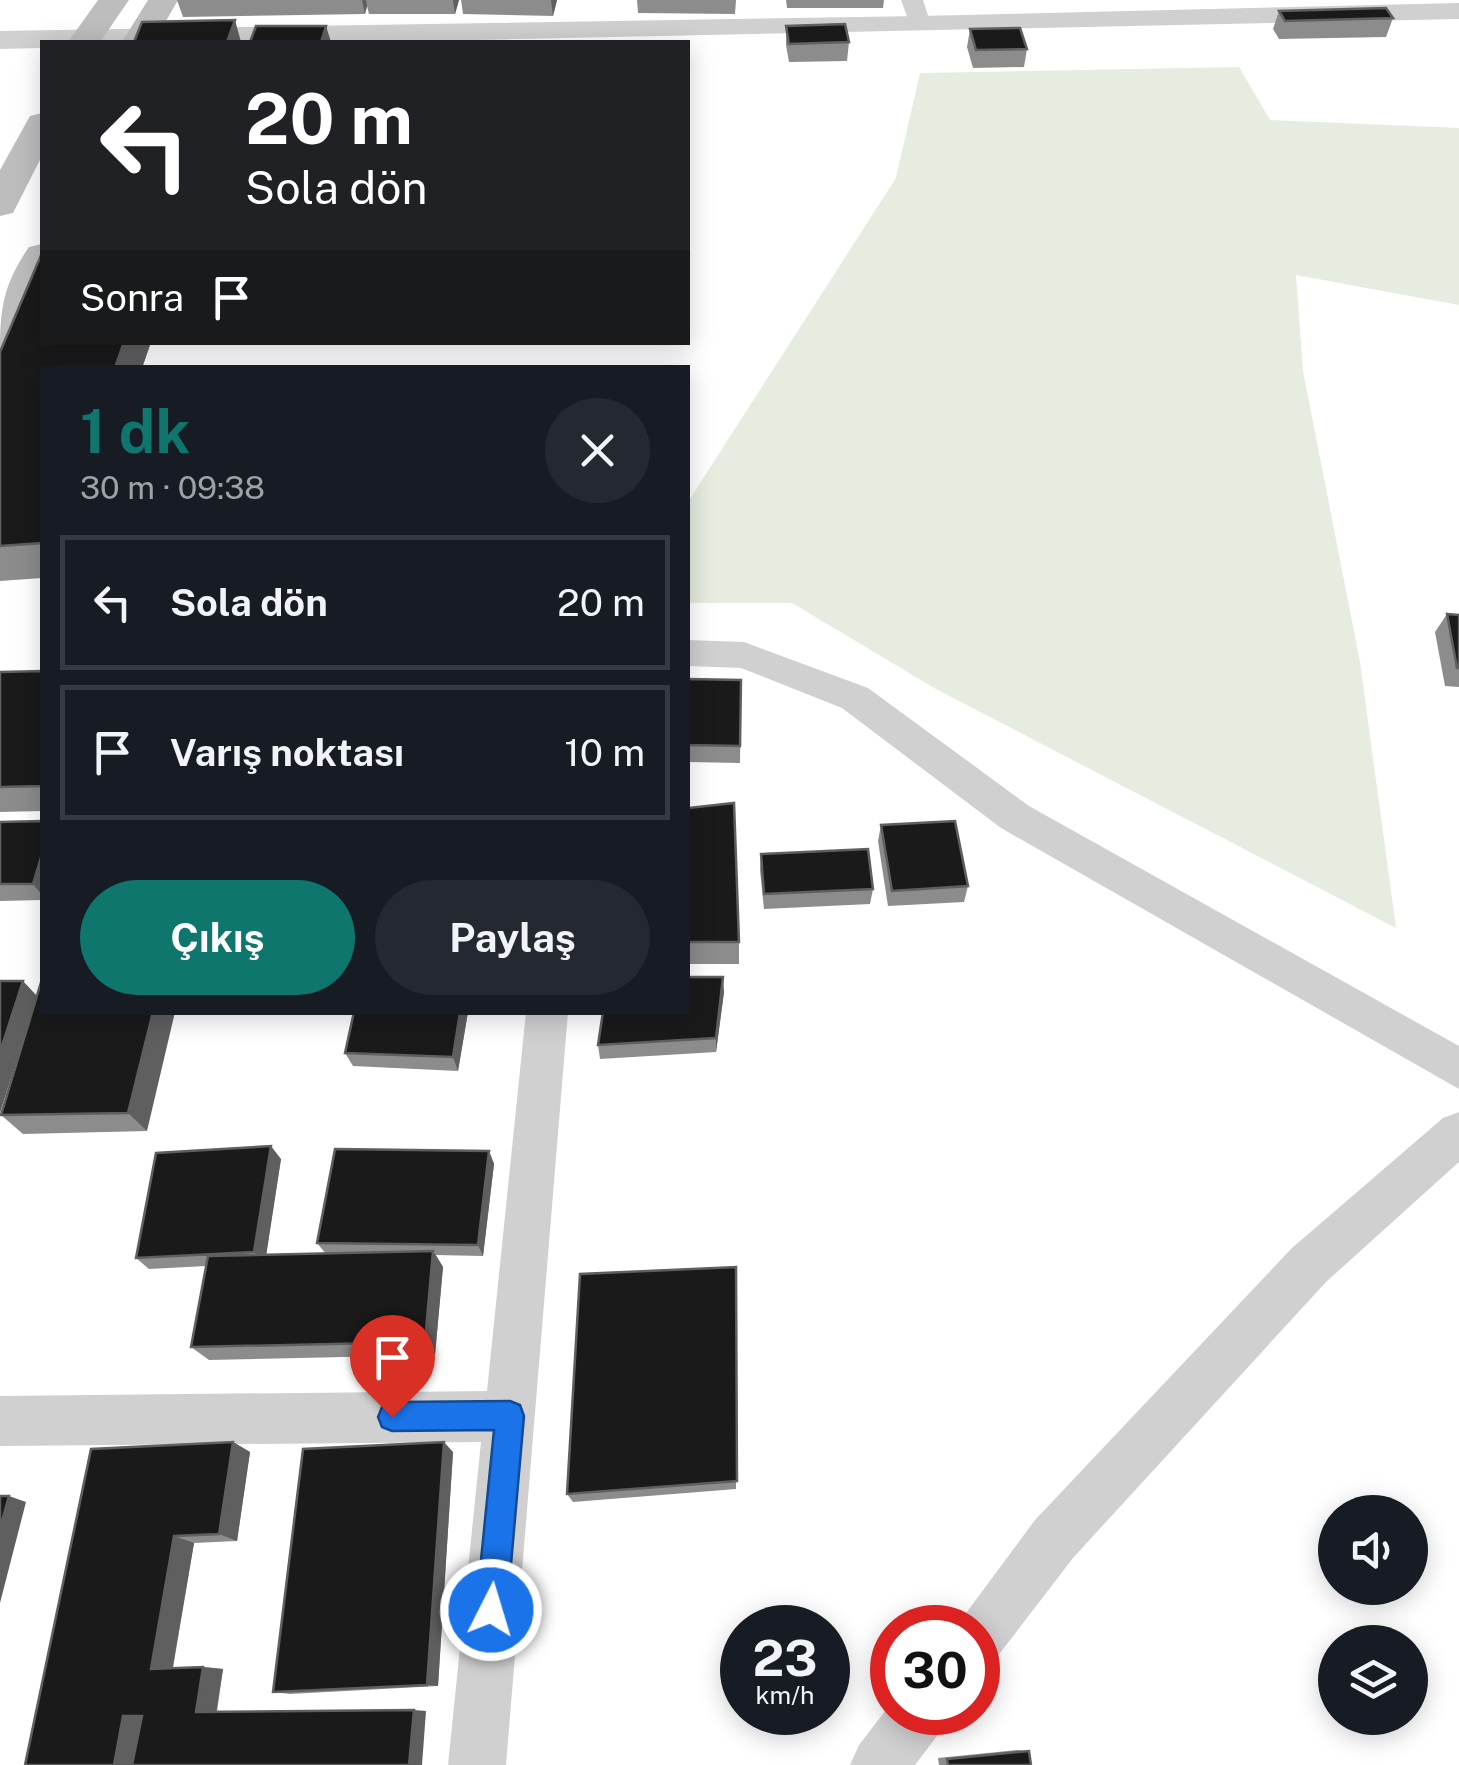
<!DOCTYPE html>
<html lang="tr">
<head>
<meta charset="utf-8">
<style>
	:root { --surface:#171b24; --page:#242831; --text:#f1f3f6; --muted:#9ea1a6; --line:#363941; --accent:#0f766e }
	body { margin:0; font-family:"Public Sans",sans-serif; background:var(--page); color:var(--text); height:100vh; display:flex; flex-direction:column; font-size:38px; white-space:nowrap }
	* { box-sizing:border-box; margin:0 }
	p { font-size:32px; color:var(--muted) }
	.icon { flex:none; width:55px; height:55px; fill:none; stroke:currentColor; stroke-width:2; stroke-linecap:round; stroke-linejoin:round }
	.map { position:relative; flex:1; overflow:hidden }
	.sheet { position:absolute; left:40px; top:365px; width:650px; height:650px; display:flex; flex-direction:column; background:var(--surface); border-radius:0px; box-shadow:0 5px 25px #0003 }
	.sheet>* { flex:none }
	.banner { position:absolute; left:40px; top:40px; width:650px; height:305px; border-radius:0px; box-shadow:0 5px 25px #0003; background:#202124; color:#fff; overflow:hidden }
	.buttons { position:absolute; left:1318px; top:1495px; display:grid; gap:20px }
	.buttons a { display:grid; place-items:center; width:110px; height:110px; border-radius:50%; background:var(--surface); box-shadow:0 5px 25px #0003; font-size:50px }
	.speed { position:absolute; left:720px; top:1605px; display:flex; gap:20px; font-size:50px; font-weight:700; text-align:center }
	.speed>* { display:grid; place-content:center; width:130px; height:130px; border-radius:50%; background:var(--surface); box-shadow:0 5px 25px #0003; line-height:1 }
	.speed small { font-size:25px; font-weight:400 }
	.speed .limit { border:15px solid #d22; background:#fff; color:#111 }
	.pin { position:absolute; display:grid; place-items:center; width:85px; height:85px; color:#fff; margin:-102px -42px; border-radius:50% 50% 50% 0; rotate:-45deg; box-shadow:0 0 10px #0007 }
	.pin .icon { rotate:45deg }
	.me { position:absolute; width:110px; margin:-55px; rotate:5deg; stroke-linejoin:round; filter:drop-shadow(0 0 8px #0008) }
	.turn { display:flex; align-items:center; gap:35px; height:210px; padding:0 40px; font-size:45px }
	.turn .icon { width:130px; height:130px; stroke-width:2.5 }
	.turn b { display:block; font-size:70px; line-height:85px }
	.then { display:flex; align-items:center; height:95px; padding:0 40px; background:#0003; gap:20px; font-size:38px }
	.round { display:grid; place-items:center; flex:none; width:105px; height:105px; border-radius:52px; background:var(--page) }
	.summary { display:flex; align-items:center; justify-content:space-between; height:170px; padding:0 40px }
	h1 { font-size:60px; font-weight:700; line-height:75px; color:var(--accent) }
	.button { display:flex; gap:20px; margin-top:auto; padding:20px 40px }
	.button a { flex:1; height:115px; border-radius:60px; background:var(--accent); color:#fff; font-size:40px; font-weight:700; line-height:115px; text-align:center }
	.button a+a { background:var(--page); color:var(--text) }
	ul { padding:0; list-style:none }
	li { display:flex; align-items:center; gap:30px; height:135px; margin:0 20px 15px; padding:0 20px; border:5px solid var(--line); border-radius:0px }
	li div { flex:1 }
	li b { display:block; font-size:38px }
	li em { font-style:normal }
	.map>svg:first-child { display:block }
</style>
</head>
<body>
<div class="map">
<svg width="1459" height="1765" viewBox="0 0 1459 1765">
	<rect width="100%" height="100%" fill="#fff"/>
	<path fill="#e6ecdf" d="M1239,67L1270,120L1459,128V305L1296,275L1303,371L1360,662L1396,928L936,689L792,603H688V502L896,178L920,73Z"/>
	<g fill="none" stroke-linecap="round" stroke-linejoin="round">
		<path fill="#d0d0d0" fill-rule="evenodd" d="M901,0H923L931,25L928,30H912Z
			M688,640L744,642L868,688L1029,806L1459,1046V1089L1001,828L842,708L741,668L688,666Z
			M526,1012H568L506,1765H448L481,1442L0,1446V1396L487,1391Z
			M1459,1112V1162L1326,1282L1073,1558L997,1657L978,1665V1628H955L1035,1520L1292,1248L1443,1118Z
			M892,1702V1712H948L940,1732L915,1765H850L859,1745Z"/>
		<path fill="#d0d0d0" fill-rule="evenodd" d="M1459,3V19L377,42H42V48L0,49V31L920,16Z"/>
		<path fill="#bdbdbd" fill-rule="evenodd" d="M98,0H129L100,42H68Z
			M148,0H178L154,42H122Z
			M42,113V156L13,213L0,216V170L30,116Z
			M42,244C45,285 38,323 14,359L0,362C0,314 0,289 29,247Z"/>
	</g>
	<path fill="#8c8c8c" d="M177,0H459L455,14H369L367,6L365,14L183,17Z
		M461,0H557L553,16L463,14Z
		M637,0H736L735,14L638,13Z
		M786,0H884L883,8H787Z
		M1279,11L1393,18L1386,37L1279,39L1273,29Z
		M786,26L849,42L847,61L789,62L786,45Z
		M970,29L1027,49L1024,67L973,68L967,47Z
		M151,342L142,368H42V578L0,581V352Z
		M1447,614L1459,615V687L1445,686L1435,632Z
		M42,671V811L0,812V672Z
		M688,679L741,680L740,763L688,762Z
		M688,808L739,942V964H688Z
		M42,821V900L0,901V822Z
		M881,825L968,886L964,902L888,906L878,841Z
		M761,854L873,889L870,904L764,909L760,870Z
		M42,979L147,1131L23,1134L1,1115Z
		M724,992L716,1052L600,1059L598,1045Z
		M468,1012L458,1071L353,1066L345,1053Z
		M489,1151L494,1164L483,1256L436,1255L443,1267L435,1355L209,1360L191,1347L206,1266L149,1269L136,1258L281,1159L266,1255L326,1254L317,1243Z
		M736,1267V1489L573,1502L567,1494Z
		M233,1442L250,1452L237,1541L194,1543L173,1668L203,1667L223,1669L217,1712L426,1711L25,1765Z
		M453,1452L438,1686L290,1694L273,1692Z
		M1017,1750L1029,1751L1031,1765H939L938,1758Z"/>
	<path fill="#5f5f5f" d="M362,0H366L367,6L365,14Z
		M453,0H459L455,14Z
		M551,0H557L553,16Z
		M235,20L241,42H227Z
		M326,26L331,42H321Z
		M124,342H151L142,368H115Z
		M42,854V895L33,884Z
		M723,977L724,992L716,1052V1038Z
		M23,981L37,996L0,1113V1052Z
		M153,1012H175L147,1131L128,1113Z
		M460,1012H468L458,1071L453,1057Z
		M271,1146L281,1159L265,1263L254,1252Z
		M489,1151L494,1164L483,1256L478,1245Z
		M433,1251L443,1267L435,1355L425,1342Z
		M233,1442L250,1452L237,1541L219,1534Z
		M444,1442L453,1452L438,1686L427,1685Z
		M9,1496L26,1502L0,1603V1528Z
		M174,1536L194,1543L172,1671L151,1669Z
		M203,1667L223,1669L216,1713L196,1712Z
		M414,1710L426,1711L422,1765H409Z
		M123,1716H146L137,1765H114Z"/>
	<path fill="#1a1a1a" stroke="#5f5f5f" stroke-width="2.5" d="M1386,8L1393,18L1285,21L1279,11Z
		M235,20L227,42H134L142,22Z
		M845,24L849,42L789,44L786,26Z
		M256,26H326L321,42H250Z
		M1020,28L1027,49L976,50L970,29Z
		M42,253V342H124L115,368H42V543L0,546V352Z
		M1447,614L1459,615V668H1457Z
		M42,671V786L0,787V672Z
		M688,679L741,680L740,746L688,745Z
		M734,803L739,942H688V808Z
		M42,821V854L33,884H0V822Z
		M955,821L968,886L892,891L881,825Z
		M868,849L873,889L764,894L761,854Z
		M688,977H723L716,1038L598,1045L603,1012H688Z
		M42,979V1012H153L128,1113L1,1115Z
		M0,981H23L0,1052Z
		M354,1012H460L453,1057L345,1053Z
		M271,1146L254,1252L136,1258L156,1153Z
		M335,1149L489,1151L478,1245L317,1243Z
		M433,1251L425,1342L191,1347L208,1256Z
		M736,1267L737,1481L567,1494L580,1274Z
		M233,1442L219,1534L174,1536L151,1669L203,1667L196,1712L414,1710L409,1765H132L142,1716H123L114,1765H25L91,1449Z
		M444,1442L427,1685L273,1692L303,1449Z
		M0,1496H9L0,1528Z
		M1029,1751L1031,1765H948L947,1759Z"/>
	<path fill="#1a73e8" stroke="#114b97" stroke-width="2.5" d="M510,1401L520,1405L524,1416L507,1610L502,1621L491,1625L480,1621L476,1610L494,1430L392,1431L382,1427L378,1417L382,1407L392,1402Z"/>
</svg>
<div class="buttons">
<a><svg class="icon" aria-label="sound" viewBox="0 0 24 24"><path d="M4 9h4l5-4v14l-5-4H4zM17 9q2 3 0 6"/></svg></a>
<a><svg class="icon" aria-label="layers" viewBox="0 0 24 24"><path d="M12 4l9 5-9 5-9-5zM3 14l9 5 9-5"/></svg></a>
</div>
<div class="speed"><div>23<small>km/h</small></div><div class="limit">30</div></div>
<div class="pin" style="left:392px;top:1417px;background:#d93025"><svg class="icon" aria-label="arrive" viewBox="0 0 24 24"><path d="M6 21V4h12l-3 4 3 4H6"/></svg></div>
<svg class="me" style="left:491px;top:1610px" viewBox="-20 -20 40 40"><circle r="17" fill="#1a73e8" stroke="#fff" stroke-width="3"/><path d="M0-11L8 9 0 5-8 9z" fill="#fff"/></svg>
<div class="banner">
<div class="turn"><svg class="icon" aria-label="left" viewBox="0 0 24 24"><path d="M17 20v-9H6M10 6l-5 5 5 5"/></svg><div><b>20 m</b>Sola dön</div></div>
<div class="then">Sonra<svg class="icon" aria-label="arrive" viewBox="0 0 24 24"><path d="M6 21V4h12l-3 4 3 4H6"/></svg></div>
</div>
<section class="sheet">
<div class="summary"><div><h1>1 dk</h1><p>30 m · 09:38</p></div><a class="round"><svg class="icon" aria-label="close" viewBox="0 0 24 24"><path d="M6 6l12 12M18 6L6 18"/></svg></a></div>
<ul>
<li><svg class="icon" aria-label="left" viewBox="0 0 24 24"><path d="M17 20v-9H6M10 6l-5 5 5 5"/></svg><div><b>Sola dön</b></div><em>20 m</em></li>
<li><svg class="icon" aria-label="arrive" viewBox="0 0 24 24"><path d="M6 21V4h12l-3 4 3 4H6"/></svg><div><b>Varış noktası</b></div><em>10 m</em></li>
</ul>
<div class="button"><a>Çıkış</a><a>Paylaş</a></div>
</section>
</div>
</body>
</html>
